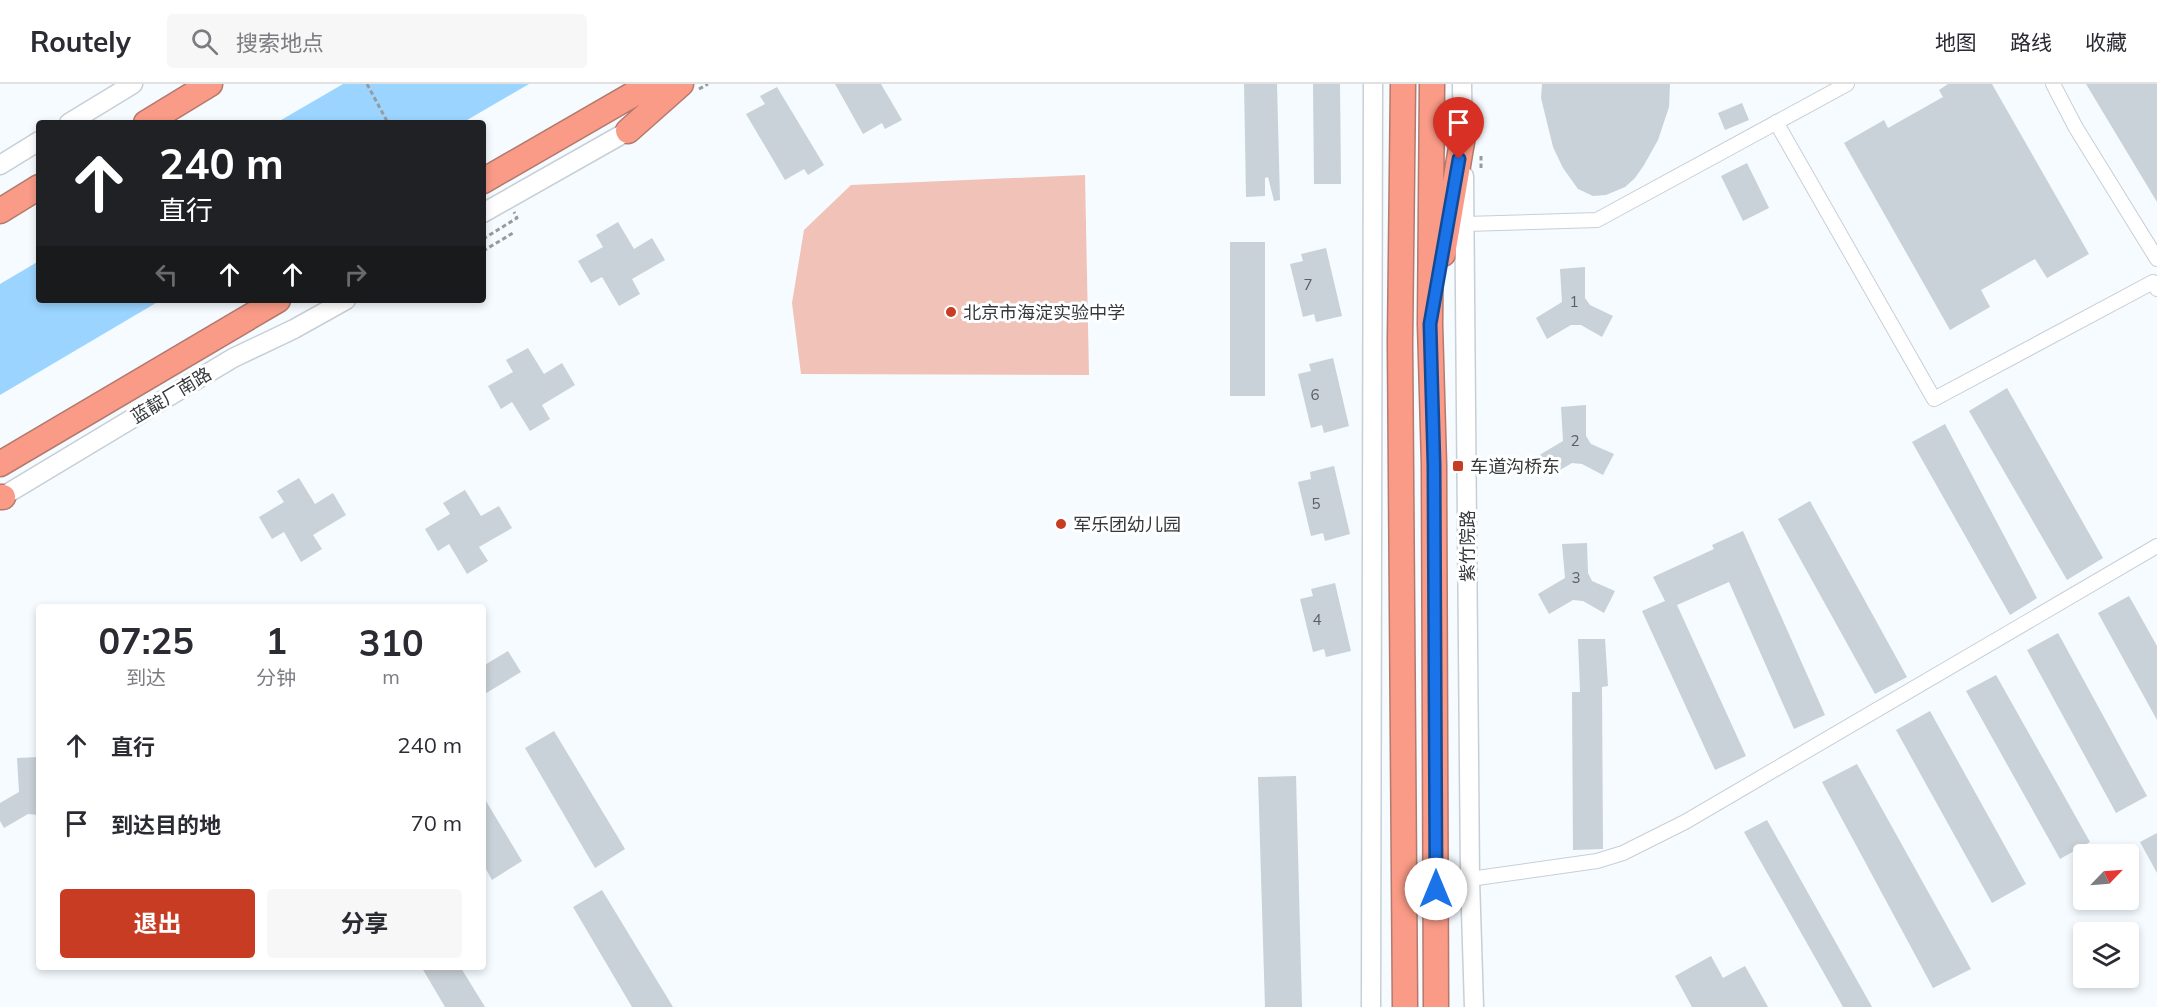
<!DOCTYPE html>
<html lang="zh">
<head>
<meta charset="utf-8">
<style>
	:root { --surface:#fff; --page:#f7f7f7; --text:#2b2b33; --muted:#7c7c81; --line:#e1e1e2; --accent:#c73c22 }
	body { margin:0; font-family:Mulish,"Noto Sans SC",sans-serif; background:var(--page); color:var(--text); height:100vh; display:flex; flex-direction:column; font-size:22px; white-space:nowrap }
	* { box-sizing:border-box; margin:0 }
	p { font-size:20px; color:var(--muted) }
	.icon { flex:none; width:33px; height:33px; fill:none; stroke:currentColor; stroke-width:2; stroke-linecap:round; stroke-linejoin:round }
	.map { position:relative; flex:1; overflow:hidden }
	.drawer { position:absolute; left:36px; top:520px; width:450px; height:366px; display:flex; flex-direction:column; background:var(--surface); border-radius:6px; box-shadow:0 3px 9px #0003 }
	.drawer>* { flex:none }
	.hud { position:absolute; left:36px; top:36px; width:450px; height:183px; border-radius:6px; box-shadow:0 3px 9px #0003; background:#202124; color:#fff; overflow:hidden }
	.needle { width:39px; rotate:65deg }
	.controls { position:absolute; left:2073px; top:760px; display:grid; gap:12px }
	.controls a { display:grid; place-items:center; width:66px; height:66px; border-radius:6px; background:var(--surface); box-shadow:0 3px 9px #0003; font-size:30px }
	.pin { position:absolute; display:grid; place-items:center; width:51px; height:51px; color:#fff; margin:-62px -26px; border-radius:50% 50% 50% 0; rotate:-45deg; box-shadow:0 0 6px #0007 }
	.pin .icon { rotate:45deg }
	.me { position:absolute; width:66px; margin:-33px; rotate:0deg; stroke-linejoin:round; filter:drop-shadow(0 0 4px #0008) }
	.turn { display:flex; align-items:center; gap:21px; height:126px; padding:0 24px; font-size:27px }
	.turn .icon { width:78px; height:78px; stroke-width:2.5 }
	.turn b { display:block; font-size:42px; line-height:51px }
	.lanes { display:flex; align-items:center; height:57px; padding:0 24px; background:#0003; justify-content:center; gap:30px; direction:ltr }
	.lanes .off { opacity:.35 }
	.eta { display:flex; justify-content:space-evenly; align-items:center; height:102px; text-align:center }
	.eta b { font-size:36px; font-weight:700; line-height:42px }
	.primary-button { display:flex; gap:12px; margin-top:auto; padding:12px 24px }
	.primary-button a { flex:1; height:69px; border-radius:6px; background:var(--accent); color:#fff; font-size:24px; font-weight:700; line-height:69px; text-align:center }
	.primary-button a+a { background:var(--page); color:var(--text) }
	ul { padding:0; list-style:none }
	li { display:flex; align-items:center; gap:18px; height:78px; padding:0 24px }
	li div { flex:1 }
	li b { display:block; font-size:22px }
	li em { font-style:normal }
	header { display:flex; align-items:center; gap:36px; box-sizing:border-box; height:84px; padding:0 30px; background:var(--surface); border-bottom:2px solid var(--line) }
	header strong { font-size:28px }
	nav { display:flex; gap:33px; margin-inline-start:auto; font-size:21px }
	.search { width:420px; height:54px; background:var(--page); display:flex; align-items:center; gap:15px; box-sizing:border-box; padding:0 21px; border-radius:6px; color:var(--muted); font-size:22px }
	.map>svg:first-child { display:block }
</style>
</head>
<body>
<header>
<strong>Routely</strong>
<div class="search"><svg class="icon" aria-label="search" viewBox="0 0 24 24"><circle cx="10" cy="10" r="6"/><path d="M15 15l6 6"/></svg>搜索地点</div>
<nav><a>地图</a><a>路线</a><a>收藏</a></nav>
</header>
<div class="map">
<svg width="2157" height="923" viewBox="0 0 2157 923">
	<rect width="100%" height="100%" fill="#f5fbff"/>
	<path fill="#f1c2b7" d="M1085,91L1089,291L801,290L792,219L804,146L851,101Z"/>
	<path fill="#9bd5ff" d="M343,0H529L462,39H276Z
		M39,177V216H161L0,311V200Z"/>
	<path fill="#c9d2d8" d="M835,0H881L902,36L885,45L882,39L863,50Z
		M1244,0H1277L1280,116L1274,117L1268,93L1265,94V112L1246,113Z
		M1313,0H1340L1341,100H1314Z
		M1542,0H1670L1669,23L1658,56L1644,81L1635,94L1625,103L1606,111L1593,112L1578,105L1563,84L1553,63L1541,14Z
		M1948,0H1992L2089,170L2047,194L2035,175L1981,206L1990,223L1950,246L1844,59L1884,36L1888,44L1943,13L1939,6Z
		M2086,0H2157V118Z
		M777,3L824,81L808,91L804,85L785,96L746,30L765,20L760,12Z
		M1742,19L1749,36L1725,46L1718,29Z
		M1747,79L1769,124L1743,137L1721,92Z
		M618,138L634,165L652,154L665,176L632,195L640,210L619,222L602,193L591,199L578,177L603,163L596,151Z
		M1230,158H1265V312H1230Z
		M1326,164L1342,232L1316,238L1314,230L1303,233L1290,180L1303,177L1301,170Z
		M1585,183V214L1590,221L1613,232L1602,253L1581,241H1571L1547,255L1536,234L1562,218L1560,185Z
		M528,264L544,290L562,279L575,301L542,321L550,335L530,347L512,318L501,325L488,302L513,288L506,276Z
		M1333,274L1349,342L1324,349L1322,341L1311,344L1298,290L1311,287L1309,280Z
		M2007,304L2103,474L2067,496L1969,327Z
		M1586,321V352L1591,360L1614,370L1603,391L1582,380L1572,379L1548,393L1536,373L1563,357L1561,323Z
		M1945,340L2037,514L2010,531L1912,358Z
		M1334,382L1350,450L1325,457L1323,449L1311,452L1298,398L1311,395L1310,388Z
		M299,394L315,420L333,409L346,431L313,451L322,465L301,478L284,448L272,455L259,433L284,418L277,407Z
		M465,406L481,432L499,422L512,444L479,463L488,477L467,490L449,460L438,467L425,445L450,430L443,419Z
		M1810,417L1907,593L1875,610L1778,435Z
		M1743,447L1825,631L1794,645L1729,498L1677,521L1746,672L1715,686L1642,527L1665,517L1653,493L1714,465L1712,461Z
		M1587,459L1588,489L1592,497L1615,507L1604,529L1583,517L1573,516L1549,530L1538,510L1565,494L1562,460Z
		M1335,499L1351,567L1326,573L1324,565L1313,568L1300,515L1313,512L1311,505Z
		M2129,512L2157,562V636L2098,529Z
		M2058,549L2147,712L2116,729L2027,566Z
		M1578,555H1605L1608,602L1602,603L1603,765L1573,766L1572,608H1580Z
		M508,567L521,588L483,611V582Z
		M1996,591L2090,758L2060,775L1966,607Z
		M1930,627L2026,800L1992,819L1896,646Z
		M554,647L625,765L595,784L525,664Z
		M39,673V731L28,730L4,744L0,737V719L19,708L17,674Z
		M1857,680L1971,885L1933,904L1822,698Z
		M1296,692L1302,923H1265L1258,693Z
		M483,712L522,777L492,796L483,780Z
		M1767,736L1872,923H1843L1744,748Z
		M2157,749V789L2140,758Z
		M602,806L673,923H632L573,823Z
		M1711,872L1723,894L1745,882L1768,923H1692L1675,892Z
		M422,884H461L485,923H445Z"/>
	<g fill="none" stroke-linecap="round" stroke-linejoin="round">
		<defs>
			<path id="street" d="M2053,0L2076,44L2157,175
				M1776,38L1934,315L2153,198L2157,205
				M1465,140L1597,136L1847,0
				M1470,795L1597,777L1623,769L1685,738L2157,462"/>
			<path id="secondary" d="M1462,0L1463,64
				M69,39L133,0
				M0,81L39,57
				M1464,92L1470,795L1474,923
				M483,129L628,47
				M0,414L233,274L294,245L346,216
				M1371,923L1373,0"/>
			<path id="highway" d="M1403,0L1400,258L1405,923
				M1432,0L1430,240L1434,381L1436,923
				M146,39L210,0
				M628,47L681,0
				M483,97L651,0
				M0,127L39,103
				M1443,170L1463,52
				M0,380L278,216
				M0,413H3"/>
		</defs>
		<use href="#street" stroke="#c7cfd6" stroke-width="16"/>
		<use href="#secondary" stroke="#c7cfd6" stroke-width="21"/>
		<use href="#highway" stroke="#b4796c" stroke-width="27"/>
		<path stroke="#969b9e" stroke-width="3" stroke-dasharray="4.5 3" stroke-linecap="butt" d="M367,0L388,39
			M699,5L708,0
			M1481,72V86
			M483,155L517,134L514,128
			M483,167L513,149"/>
		<use href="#street" stroke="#fff" stroke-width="14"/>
		<use href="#secondary" stroke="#fff" stroke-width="18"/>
		<use href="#highway" stroke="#f99b87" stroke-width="24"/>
	</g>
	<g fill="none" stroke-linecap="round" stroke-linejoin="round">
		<defs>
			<path id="route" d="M1436,805L1434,381L1430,240L1459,75"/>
		</defs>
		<use href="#route" stroke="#114b97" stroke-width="15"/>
		<use href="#route" stroke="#1a73e8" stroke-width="10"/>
	</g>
	<g fill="#c73c22" stroke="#fff" stroke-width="2">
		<circle cx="951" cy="228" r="6"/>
		<rect x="1452" y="376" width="12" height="12" rx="3"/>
		<circle cx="1061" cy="440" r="6"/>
	</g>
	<g text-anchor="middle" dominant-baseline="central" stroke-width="6" stroke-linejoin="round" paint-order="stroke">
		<g font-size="15" fill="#5a5f62">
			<text x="1308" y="200">7</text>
			<text x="1574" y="217">1</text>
			<text x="1315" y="310">6</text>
			<text x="1575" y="356">2</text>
			<text x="1316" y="419">5</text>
			<text x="1576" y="493">3</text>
			<text x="1317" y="535">4</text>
		</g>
		<g font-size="18" fill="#35393b" stroke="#fff" text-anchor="start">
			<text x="963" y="228">北京市海淀实验中学</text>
			<text x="1470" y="382">车道沟桥东</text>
			<text x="1073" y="440">军乐团幼儿园</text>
		</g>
		<g font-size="18" fill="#35393b" stroke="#fff">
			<text transform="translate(171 311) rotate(-31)">蓝靛厂南路</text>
			<text transform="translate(1467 462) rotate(-90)">紫竹院路</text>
		</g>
	</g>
</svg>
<div class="controls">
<a><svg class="needle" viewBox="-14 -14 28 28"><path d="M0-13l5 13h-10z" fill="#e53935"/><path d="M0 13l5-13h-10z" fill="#7c7c81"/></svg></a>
<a><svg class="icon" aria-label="layers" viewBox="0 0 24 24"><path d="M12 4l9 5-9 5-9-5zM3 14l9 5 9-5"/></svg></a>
</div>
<div class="pin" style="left:1459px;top:75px;background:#d93025"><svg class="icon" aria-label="arrive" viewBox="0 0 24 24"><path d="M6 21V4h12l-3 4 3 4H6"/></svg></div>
<svg class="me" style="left:1436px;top:805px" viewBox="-20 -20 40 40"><circle r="19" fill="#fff"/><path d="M0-13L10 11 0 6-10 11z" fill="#1a73e8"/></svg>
<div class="hud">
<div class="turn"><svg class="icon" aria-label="ahead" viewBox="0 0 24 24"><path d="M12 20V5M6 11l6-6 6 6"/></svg><div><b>240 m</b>直行</div></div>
<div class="lanes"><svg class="icon off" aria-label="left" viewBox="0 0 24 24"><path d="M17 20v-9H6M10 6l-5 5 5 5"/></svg><svg class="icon" aria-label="ahead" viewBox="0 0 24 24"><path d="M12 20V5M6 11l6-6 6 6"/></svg><svg class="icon" aria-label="ahead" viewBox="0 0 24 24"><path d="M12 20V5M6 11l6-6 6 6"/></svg><svg class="icon off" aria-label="right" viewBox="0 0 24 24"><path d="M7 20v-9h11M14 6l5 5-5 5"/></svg></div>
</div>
<section class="drawer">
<div class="eta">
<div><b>07:25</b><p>到达</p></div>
<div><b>1</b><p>分钟</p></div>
<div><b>310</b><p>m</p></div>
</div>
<ul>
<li><svg class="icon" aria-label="ahead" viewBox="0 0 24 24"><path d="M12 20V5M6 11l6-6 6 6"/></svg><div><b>直行</b></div><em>240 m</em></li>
<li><svg class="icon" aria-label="arrive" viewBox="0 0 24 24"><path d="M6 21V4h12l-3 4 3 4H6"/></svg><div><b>到达目的地</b></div><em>70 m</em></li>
</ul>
<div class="primary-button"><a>退出</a><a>分享</a></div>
</section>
</div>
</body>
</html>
